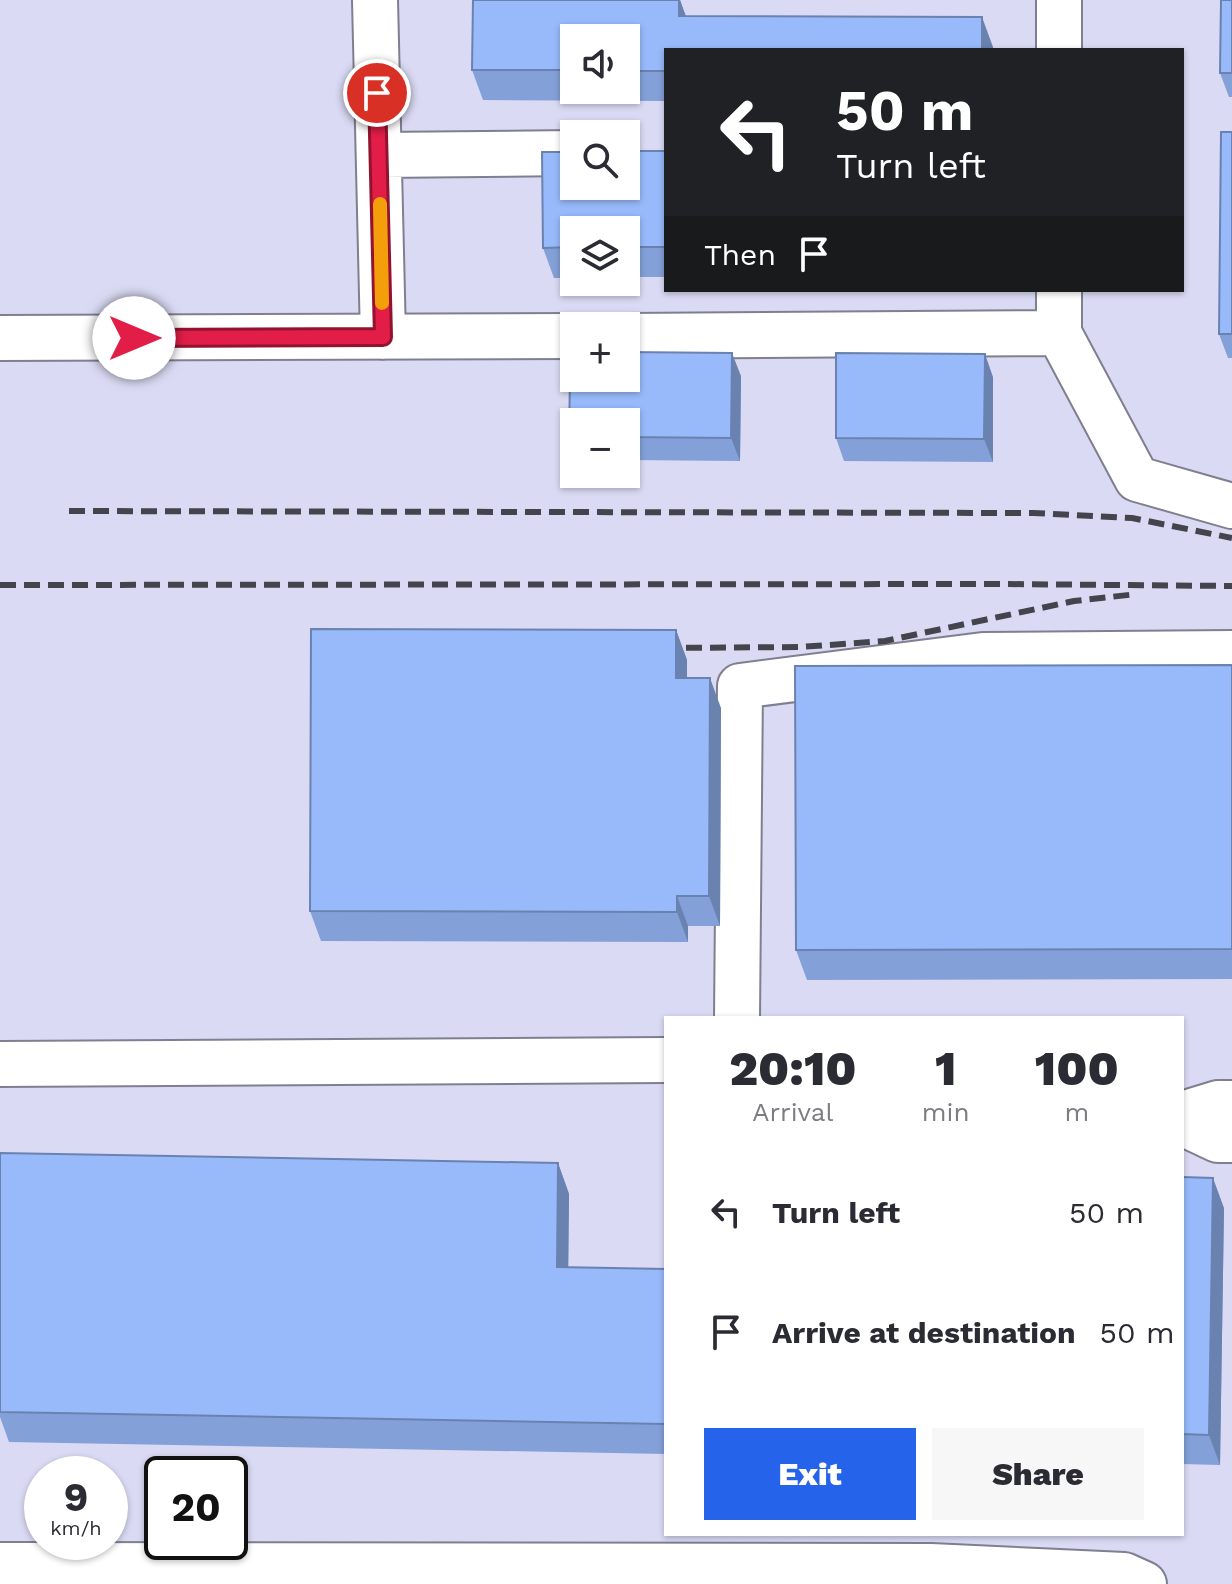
<!DOCTYPE html>
<html lang="en">
<head>
<meta charset="utf-8">
<style>
	:root { --surface:#fff; --page:#f7f7f7; --text:#2b2b33; --muted:#7c7c81; --accent:#2563eb }
	body { margin:0; font-family:"Work Sans",sans-serif; background:var(--page); color:var(--text); height:100vh; display:flex; flex-direction:column; font-size:30px; white-space:nowrap }
	* { box-sizing:border-box; margin:0 }
	p { font-size:26px; color:var(--muted) }
	.icon { flex:none; width:44px; height:44px; fill:none; stroke:currentColor; stroke-width:2; stroke-linecap:round; stroke-linejoin:round }
	.map { position:relative; flex:1; overflow:hidden }
	.panel { position:absolute; left:664px; top:1016px; width:520px; height:520px; display:flex; flex-direction:column; background:var(--surface); border-radius:0px; box-shadow:0 2px 6px #0004 }
	.panel>* { flex:none }
	.banner { position:absolute; left:664px; top:48px; width:520px; height:244px; border-radius:0px; box-shadow:0 2px 6px #0004; background:#202124; color:#fff; overflow:hidden }
	.tools { position:absolute; left:560px; top:24px; display:grid; gap:16px }
	.tools a { display:grid; place-items:center; width:80px; height:80px; border-radius:0px; background:var(--surface); box-shadow:0 2px 6px #0004; font-size:40px }
	.speed { position:absolute; left:24px; top:1456px; display:flex; gap:16px; font-size:40px; font-weight:700; text-align:center }
	.speed>* { display:grid; place-content:center; width:104px; height:104px; border-radius:50%; background:var(--surface); box-shadow:0 2px 6px #0004; line-height:1 }
	.speed small { font-size:20px; font-weight:400 }
	.speed .limit { border:4px solid #111; border-radius:12px; background:#fff; color:#111 }
	.pin { position:absolute; display:grid; place-items:center; width:68px; height:68px; color:#fff; margin:-34px; border:4px solid #fff; border-radius:50%; box-shadow:0 2px 8px #0007 }
	.me { position:absolute; width:88px; margin:-44px; rotate:90deg; stroke-linejoin:round; filter:drop-shadow(0 0 6px #0008) }
	.turn { display:flex; align-items:center; gap:28px; height:168px; padding:0 40px; font-size:36px }
	.turn .icon { width:104px; height:104px; stroke-width:2.5 }
	.turn b { display:block; font-size:56px; line-height:68px }
	.then { display:flex; align-items:center; height:76px; padding:0 40px; background:#0003; gap:16px; font-size:30px }
	.eta { display:flex; justify-content:space-evenly; align-items:center; height:136px; text-align:center }
	.eta b { font-size:48px; font-weight:800; line-height:56px }
	.primary-button { display:flex; gap:16px; margin-top:auto; padding:16px 40px }
	.primary-button a { flex:1; height:92px; border-radius:0px; background:var(--accent); color:#fff; font-size:32px; font-weight:800; line-height:92px; text-align:center }
	.primary-button a+a { background:var(--page); color:var(--text) }
	ul { padding:0; list-style:none }
	li { display:flex; align-items:center; gap:24px; height:120px; padding:0 40px }
	li div { flex:1 }
	li b { display:block; font-size:30px }
	li em { font-style:normal }
	.map>svg:first-child { display:block }
</style>
</head>
<body>
<div class="map">
<svg width="1232" height="1584" viewBox="0 0 1232 1584">
	<rect width="100%" height="100%" fill="#e7e7fa"/>
	<path fill="#dadaf4" fill-rule="evenodd" d="M0,0H1232V1584H0ZM574,38H626V90H574ZM666,50H1182V290H666ZM574,134H626V186H574ZM574,230H626V282H574ZM574,326H626V378H574ZM574,422H626V474H574ZM666,1018H1182V1534H666ZM42,1474H110V1542H42ZM162,1474H230V1542H162Z"/>
	<g fill="none" stroke-linecap="round" stroke-linejoin="round">
		<defs>
			<path id="minor" d="M375,0L383,337
				M1059,0V50
				M379,155L574,153
				M1059,290V333L1137,479L1232,506
				M626,336L1059,333
				M0,338L574,336
				M737,1018L740,686L983,655L1232,653
				M0,1064L666,1060
				M1182,1114L1218,1103H1232
				M1182,1123L1218,1140H1232
				M0,1565L931,1566L1124,1575L1144,1584"/>
		</defs>
		<use href="#minor" stroke="#7f7f90" stroke-width="48"/>
		<use href="#minor" stroke="#fff" stroke-width="44"/>
		<path stroke="#44444d" stroke-width="6" stroke-dasharray="16 8" stroke-linecap="butt" d="M69,511L1033,513L1132,518L1232,538
			M0,585L1003,584L1232,586
			M662,648L800,647L885,641L1074,601L1137,594"/>
	</g>
	<path fill="#83a0d8" fill-rule="evenodd" d="M680,0L685,16L993,47L666,50V101L483,100L472,70ZM574,38H626V90H574Z
		M1232,0V97H1229L1220,73Z
		M1232,132V358H1228L1219,334Z
		M666,151V277H626V230H574V278H554L543,248Z
		M741,376L740,461L626,460V422H574V451L569,436L580,379Z
		M993,377V462L844,461L836,438Z
		M676,630L687,660V678L721,708L720,926H688V942L321,941L310,911Z
		M1232,665V979L807,980L796,950Z
		M0,1153L558,1163L569,1194L568,1267L666,1269V1454L9,1442L0,1417Z
		M1182,1177L1224,1208L1220,1465L1182,1464Z"/>
	<path fill="#6a82b0" d="M679,0H680L690,27L679,16Z
		M982,17L993,47V50H982Z
		M732,353L741,376L740,461L731,438Z
		M985,354L993,377V462L984,439Z
		M676,630L687,660V708L676,678Z
		M710,678L721,708L720,926L709,896Z
		M677,896L688,926V942L677,912Z
		M558,1163L569,1194L568,1297L557,1267Z
		M1213,1178L1224,1208L1220,1465L1209,1435Z"/>
	<path fill="#98bafb" stroke="#6a82b0" stroke-width="2" d="M473,0H679V16L982,17V50H666V71H626V38H574V70H472Z
		M1221,0H1232V73H1220Z
		M1221,132H1232V334H1219Z
		M626,151H666V247H626V230H574V247L543,248L542,152H574V186H626Z
		M626,352L732,353L731,438L626,437V422H574V436H569L570,378H626Z
		M836,353L985,354L984,439L836,438Z
		M311,629L676,630V678H710L709,896H677V912L310,911Z
		M1232,665V949L796,950L795,666Z
		M0,1153L558,1163L557,1267L666,1269V1424L0,1412Z
		M1182,1177L1213,1178L1209,1435L1182,1434Z"/>
	<g fill="none" stroke-linecap="round" stroke-linejoin="round">
		<defs>
			<path id="route" d="M134,338L383,337L377,93"/>
		</defs>
		<use href="#route" stroke="#92132f" stroke-width="20"/>
		<use href="#route" stroke="#e11d48" stroke-width="14"/>
		<path stroke="#f59e0b" stroke-width="14" d="M380,204L382,303"/>
	</g>
</svg>
<div class="tools">
<a><svg class="icon" aria-label="sound" viewBox="0 0 24 24"><path d="M4 9h4l5-4v14l-5-4H4zM17 9q2 3 0 6"/></svg></a>
<a><svg class="icon" aria-label="search" viewBox="0 0 24 24"><circle cx="10" cy="10" r="6"/><path d="M15 15l6 6"/></svg></a>
<a><svg class="icon" aria-label="layers" viewBox="0 0 24 24"><path d="M12 4l9 5-9 5-9-5zM3 14l9 5 9-5"/></svg></a>
<a>+</a>
<a>−</a>
</div>
<div class="speed"><div>9<small>km/h</small></div><div class="limit">20</div></div>
<div class="pin" style="left:377px;top:93px;background:#d93025"><svg class="icon" aria-label="arrive" viewBox="0 0 24 24"><path d="M6 21V4h12l-3 4 3 4H6"/></svg></div>
<svg class="me" style="left:134px;top:338px" viewBox="-20 -20 40 40"><circle r="19" fill="#fff"/><path d="M0-13L10 11 0 6-10 11z" fill="#e11d48"/></svg>
<div class="banner">
<div class="turn"><svg class="icon" aria-label="left" viewBox="0 0 24 24"><path d="M17 20v-9H6M10 6l-5 5 5 5"/></svg><div><b>50 m</b>Turn left</div></div>
<div class="then">Then<svg class="icon" aria-label="arrive" viewBox="0 0 24 24"><path d="M6 21V4h12l-3 4 3 4H6"/></svg></div>
</div>
<section class="panel">
<div class="eta">
<div><b>20:10</b><p>Arrival</p></div>
<div><b>1</b><p>min</p></div>
<div><b>100</b><p>m</p></div>
</div>
<ul>
<li><svg class="icon" aria-label="left" viewBox="0 0 24 24"><path d="M17 20v-9H6M10 6l-5 5 5 5"/></svg><div><b>Turn left</b></div><em>50 m</em></li>
<li><svg class="icon" aria-label="arrive" viewBox="0 0 24 24"><path d="M6 21V4h12l-3 4 3 4H6"/></svg><div><b>Arrive at destination</b></div><em>50 m</em></li>
</ul>
<div class="primary-button"><a>Exit</a><a>Share</a></div>
</section>
</div>
</body>
</html>
